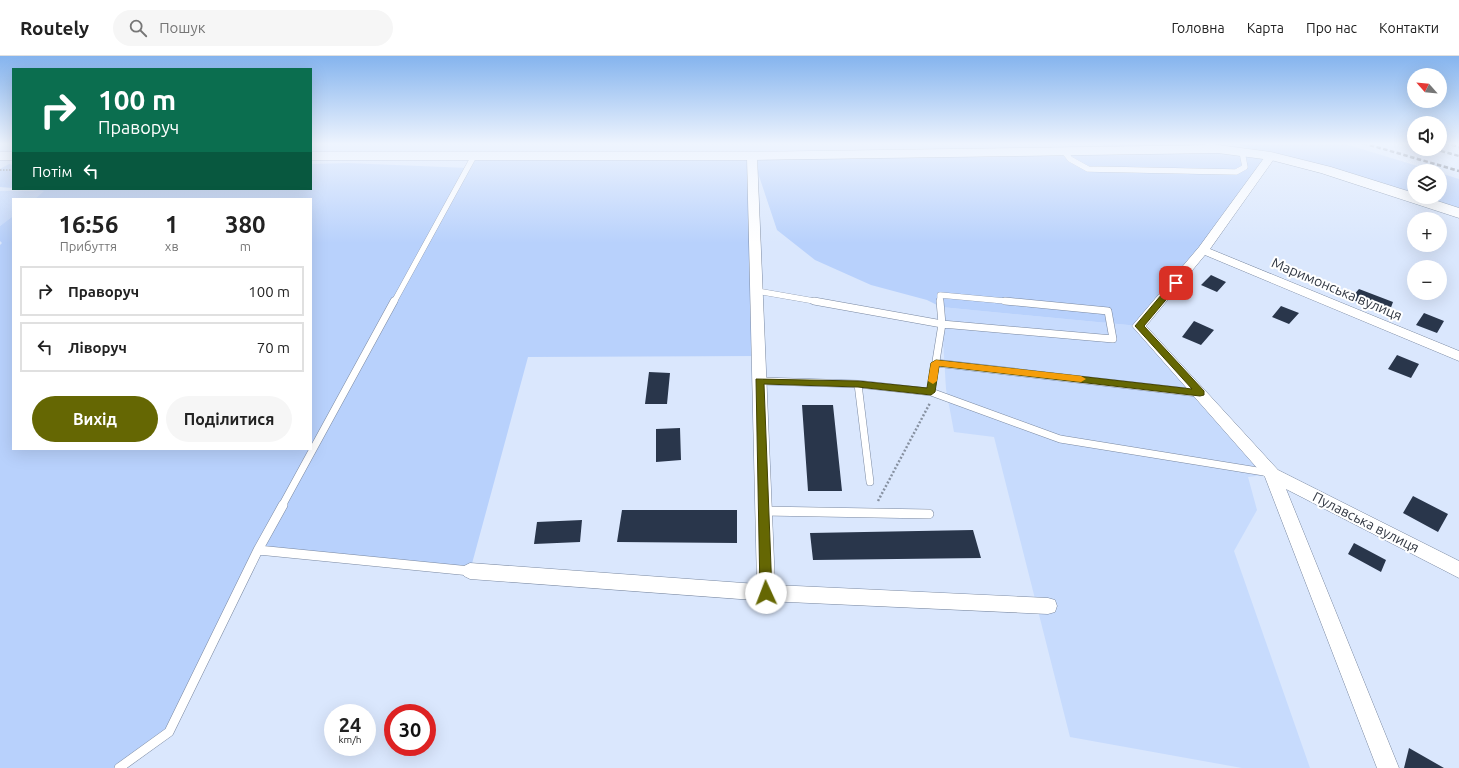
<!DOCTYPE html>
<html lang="uk">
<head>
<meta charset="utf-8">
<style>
	:root { --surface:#fff; --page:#f6f6f6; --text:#222; --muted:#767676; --line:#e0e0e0; --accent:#656703 }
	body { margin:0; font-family:Ubuntu,sans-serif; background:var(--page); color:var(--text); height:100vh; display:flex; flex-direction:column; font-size:15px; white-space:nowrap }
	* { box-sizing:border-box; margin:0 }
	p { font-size:13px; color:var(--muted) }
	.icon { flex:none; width:22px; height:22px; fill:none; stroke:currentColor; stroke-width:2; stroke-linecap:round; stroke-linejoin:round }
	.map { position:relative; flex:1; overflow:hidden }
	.panel { position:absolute; left:12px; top:142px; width:300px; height:252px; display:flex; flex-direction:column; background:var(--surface); border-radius:0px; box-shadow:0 4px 16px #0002 }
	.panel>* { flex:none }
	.guide { position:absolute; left:12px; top:12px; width:300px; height:122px; border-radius:0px; box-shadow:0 4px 16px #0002; background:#0b6e4f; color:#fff; overflow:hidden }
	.needle { width:26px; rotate:297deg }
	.controls { position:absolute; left:1407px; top:12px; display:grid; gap:8px }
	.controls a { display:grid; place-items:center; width:40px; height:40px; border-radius:50%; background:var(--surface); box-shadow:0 4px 16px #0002; font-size:20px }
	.speed { position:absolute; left:324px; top:648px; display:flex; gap:8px; font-size:20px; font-weight:700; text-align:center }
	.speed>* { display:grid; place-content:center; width:52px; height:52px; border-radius:50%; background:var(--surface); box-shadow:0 4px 16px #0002; line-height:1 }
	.speed small { font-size:10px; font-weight:400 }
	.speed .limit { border:6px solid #d22; background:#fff; color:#111 }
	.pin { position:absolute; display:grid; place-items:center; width:34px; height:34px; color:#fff; margin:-17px; border-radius:8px; box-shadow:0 2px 6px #0006 }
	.me { position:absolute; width:44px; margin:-22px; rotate:358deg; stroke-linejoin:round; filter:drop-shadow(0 0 3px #0008) }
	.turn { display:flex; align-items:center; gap:14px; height:84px; padding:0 20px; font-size:18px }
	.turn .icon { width:52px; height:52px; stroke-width:2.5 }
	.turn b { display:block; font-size:28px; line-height:34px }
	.then { display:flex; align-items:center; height:38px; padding:0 20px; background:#0003; gap:8px; font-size:15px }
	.eta { display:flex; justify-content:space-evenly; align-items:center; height:68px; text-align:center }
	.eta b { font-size:24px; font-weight:700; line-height:28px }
	.button { display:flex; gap:8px; margin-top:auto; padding:8px 20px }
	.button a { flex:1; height:46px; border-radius:24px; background:var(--accent); color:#fff; font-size:16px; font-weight:700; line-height:46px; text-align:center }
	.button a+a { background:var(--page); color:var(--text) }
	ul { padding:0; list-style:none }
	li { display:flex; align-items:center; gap:12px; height:50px; margin:0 8px 6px; padding:0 12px; border:2px solid var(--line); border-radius:0px }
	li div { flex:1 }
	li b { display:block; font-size:15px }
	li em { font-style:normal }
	header { display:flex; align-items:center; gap:24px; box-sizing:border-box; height:56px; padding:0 20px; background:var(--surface); border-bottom:1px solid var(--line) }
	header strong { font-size:19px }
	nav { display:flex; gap:22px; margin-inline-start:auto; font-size:14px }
	.search { width:280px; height:36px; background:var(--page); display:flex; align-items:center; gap:10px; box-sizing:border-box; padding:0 14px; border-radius:22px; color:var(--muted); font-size:15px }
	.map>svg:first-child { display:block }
</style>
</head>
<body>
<header>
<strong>Routely</strong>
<div class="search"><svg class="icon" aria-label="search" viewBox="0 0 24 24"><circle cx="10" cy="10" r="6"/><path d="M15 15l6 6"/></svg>Пошук</div>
<nav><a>Головна</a><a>Карта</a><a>Про нас</a><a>Контакти</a></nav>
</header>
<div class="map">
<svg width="1459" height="712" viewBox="0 0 1459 712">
	<rect width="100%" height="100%" fill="#dae7fd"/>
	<path fill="#c7dbfd" d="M0,135H45L35,143H13V160L0,170Z
		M941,251L1139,270L1272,418L1248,421L1257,454L1234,495L1310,712H1242L1070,681L994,381L954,376L946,333Z"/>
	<path fill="#b8d1fc" d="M1101,87H1220L1218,93L1271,100L1139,270L941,251L927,244L871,229L815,204L777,174L753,102L759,300L528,301L470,515L258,494L169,676L119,712H0V189L2,187L0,185V170L13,160V393H311V143H35L44,135L22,133H311V108L348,107L468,112L474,100L1105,94Z
		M1232,87H1342L1434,115H1414V141H1440V117L1459,123V157Z
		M9,108L13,109V132L0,131V113Z"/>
	<path fill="#29364b" d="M1211,219L1226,226L1217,236L1201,229Z
		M1359,233L1393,246L1389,257L1350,243Z
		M1281,250L1299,257L1289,268L1272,261Z
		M1424,257L1444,265L1437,277L1416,269Z
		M1194,265L1214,274L1201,289L1182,281Z
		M1397,299L1419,308L1411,322L1388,313Z
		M649,316L670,317L667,348H645Z
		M802,349H833L842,435H808Z
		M680,372L681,404L656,406V373Z
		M1413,440L1448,458L1438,476L1403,457Z
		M622,454H737V487L617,486Z
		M582,464L580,486L534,488L537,466Z
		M973,474L981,502L813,504L810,477Z
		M1354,487L1386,504L1381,516L1348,498Z
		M1409,692L1444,712H1404Z"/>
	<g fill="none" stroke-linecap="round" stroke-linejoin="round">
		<defs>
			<path id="lane-far2" d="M1208,87L1218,93
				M1064,95L1070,103L1088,113L1236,116L1245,111L1242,96
				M757,235L820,246
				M394,246L474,100
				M940,246V239L1016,246"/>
			<path id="lane-far1" d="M814,245L942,268
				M940,245L942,268
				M942,268L1113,283L1108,255L1005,245
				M936,307L1198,337
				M760,325L858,328L870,426
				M858,328L931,336L942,268
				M931,336L1060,383L1270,417
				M282,450L394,245"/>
			<path id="lane" d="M764,455L929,458
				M258,494L470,515
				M119,712L169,676L258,494L283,449"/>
			<path id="street" d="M752,97L757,100L775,529L1048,542L1055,544L1057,550L1055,556L1048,558L766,545L470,523L464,520L461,515L464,510L470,507L757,528L747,100Z
				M1271,97L1276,100L1210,193L1459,295V305L1205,199L1146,270L1278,414L1459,505V522L1286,433L1399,712H1377L1265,421L1132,270L1199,191L1267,98Z"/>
			<path id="secondary" d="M1218,89L1271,96L1331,111L1414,137V141H1425L1459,152V162L1321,117L1271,104L1218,97L752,104H311V96H752Z
				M0,96H13V104H0Z"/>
		</defs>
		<use href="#lane-far2" stroke="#7988a1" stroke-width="6"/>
		<use href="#lane-far1" stroke="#7988a1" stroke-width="8"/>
		<use href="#lane" stroke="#7988a1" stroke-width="10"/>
		<use href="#street" stroke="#7988a1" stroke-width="1"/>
		<use href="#secondary" stroke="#7988a1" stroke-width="1"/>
		<path stroke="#8791a1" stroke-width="2" stroke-dasharray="1.5 1.5" stroke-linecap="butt" d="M0,114H13"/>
		<path stroke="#8791a1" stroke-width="2.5" stroke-dasharray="2 2" stroke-linecap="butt" d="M878,445L930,347"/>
		<use href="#lane-far2" stroke="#fff" stroke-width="5.5"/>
		<use href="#lane-far1" stroke="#fff" stroke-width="7"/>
		<use href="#lane" stroke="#fff" stroke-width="9"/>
		<use href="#street" fill="#fff" fill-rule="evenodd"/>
		<use href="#secondary" fill="#fff" fill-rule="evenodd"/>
		<path stroke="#565e6b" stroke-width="2.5" stroke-dasharray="4.5 2.5" stroke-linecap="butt" d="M1363,87L1459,115
			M1445,87L1459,91
			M1434,93L1459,100"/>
	</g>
	<linearGradient id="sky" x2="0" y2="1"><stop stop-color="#85b4ee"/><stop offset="0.47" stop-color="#eef4fe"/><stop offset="1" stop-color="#eef4fe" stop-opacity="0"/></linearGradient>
	<rect width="1459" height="187" fill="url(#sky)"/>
	<path fill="#656703" stroke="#424302" d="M1173,225L1180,227L1144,270L1204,335V339L1200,340L939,310L935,336L931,339L858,331L764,328L772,537L770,540L766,542L762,540L760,537L756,323L858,325L927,332L931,307L936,304L1192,333L1135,270Z"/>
	<path fill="#f59e0b" d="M936,304L1081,320L1086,323L1081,326L939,310L937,325L933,328L928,325L931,307Z"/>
	<g text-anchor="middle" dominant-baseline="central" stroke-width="4" stroke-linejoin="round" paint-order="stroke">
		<g font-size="14" fill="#313742" stroke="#fff">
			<text transform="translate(1337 233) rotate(23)">Маримонська вулиця</text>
			<text transform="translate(1366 466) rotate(27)">Пулавська вулиця</text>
		</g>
	</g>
</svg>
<div class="controls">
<a><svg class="needle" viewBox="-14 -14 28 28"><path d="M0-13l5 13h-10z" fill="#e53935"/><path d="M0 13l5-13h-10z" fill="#767676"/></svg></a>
<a><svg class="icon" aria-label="sound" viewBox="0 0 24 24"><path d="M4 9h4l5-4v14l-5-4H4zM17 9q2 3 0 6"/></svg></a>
<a><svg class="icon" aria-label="layers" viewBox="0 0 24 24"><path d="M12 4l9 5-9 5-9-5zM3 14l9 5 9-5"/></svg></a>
<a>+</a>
<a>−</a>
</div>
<div class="speed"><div>24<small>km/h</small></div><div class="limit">30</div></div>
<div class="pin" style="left:1176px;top:227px;background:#d93025"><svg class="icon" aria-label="arrive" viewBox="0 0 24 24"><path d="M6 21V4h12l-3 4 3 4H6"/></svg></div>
<svg class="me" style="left:766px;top:537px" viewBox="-20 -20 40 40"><circle r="19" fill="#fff"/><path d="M0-13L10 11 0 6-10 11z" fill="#656703"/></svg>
<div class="guide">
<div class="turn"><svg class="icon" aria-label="right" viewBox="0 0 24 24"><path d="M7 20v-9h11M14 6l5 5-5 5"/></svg><div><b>100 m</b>Праворуч</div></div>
<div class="then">Потім<svg class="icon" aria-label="left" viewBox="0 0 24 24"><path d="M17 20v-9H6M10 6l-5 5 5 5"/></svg></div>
</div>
<section class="panel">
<div class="eta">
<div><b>16:56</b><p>Прибуття</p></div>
<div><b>1</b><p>хв</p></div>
<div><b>380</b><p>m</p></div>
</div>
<ul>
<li><svg class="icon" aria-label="right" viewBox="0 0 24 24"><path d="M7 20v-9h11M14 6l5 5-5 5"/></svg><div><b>Праворуч</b></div><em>100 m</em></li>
<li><svg class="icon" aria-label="left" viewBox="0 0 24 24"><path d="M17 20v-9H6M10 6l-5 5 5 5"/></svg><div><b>Ліворуч</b></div><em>70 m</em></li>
</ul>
<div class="button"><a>Вихід</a><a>Поділитися</a></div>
</section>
</div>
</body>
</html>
